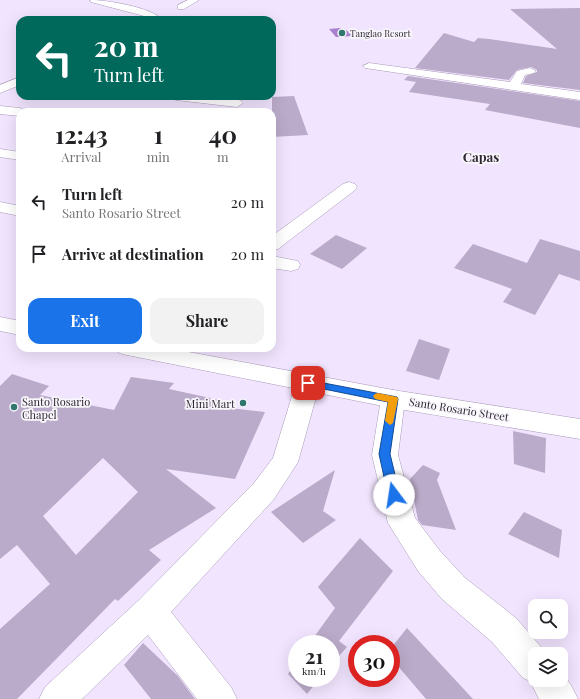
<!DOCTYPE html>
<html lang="en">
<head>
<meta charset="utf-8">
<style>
	:root { --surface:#fff; --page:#f2f2f2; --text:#202124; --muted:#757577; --accent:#1a73e8 }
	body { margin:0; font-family:"Playfair Display",serif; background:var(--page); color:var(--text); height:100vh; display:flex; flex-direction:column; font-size:15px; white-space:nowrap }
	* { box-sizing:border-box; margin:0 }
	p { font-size:13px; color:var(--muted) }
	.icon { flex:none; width:22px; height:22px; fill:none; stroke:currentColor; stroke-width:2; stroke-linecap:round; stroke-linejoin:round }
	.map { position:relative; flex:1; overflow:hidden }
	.side { position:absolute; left:16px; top:108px; width:260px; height:244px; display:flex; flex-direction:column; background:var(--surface); border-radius:12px; box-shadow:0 4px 16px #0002 }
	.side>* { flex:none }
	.guide { position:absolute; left:16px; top:16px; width:260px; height:84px; border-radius:12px; box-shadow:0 4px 16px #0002; background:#00695c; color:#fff; overflow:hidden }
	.fabs { position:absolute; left:528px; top:599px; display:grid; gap:8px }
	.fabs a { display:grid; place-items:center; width:40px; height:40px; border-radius:8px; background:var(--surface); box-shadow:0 4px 16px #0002; font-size:20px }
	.speed { position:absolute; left:288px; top:635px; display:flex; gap:8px; font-size:20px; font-weight:700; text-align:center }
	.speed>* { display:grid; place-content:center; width:52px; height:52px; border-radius:50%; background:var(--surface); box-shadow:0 4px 16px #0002; line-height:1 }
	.speed small { font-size:10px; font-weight:400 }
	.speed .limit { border:6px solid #d22; background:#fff; color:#111 }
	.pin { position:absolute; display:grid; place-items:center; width:34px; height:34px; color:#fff; margin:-17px; border-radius:8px; box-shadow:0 2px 6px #0006 }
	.me { position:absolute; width:44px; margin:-22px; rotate:346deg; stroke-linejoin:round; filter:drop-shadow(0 0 3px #0008) }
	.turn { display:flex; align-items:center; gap:14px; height:84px; padding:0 12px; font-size:18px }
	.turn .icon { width:52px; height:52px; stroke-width:2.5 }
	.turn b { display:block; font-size:28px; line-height:34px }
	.eta { display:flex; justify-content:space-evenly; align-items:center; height:68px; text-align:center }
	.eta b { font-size:24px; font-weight:700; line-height:28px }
	.cta { display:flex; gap:8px; margin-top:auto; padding:8px 12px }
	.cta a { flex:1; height:46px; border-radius:12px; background:var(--accent); color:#fff; font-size:16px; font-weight:700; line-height:46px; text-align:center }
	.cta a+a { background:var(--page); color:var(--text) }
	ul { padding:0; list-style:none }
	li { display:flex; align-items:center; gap:12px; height:52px; padding:0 12px }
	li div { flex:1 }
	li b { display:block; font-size:15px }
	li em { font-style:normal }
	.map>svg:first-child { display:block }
</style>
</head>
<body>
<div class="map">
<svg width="580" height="699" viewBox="0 0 580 699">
	<rect width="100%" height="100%" fill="#f1e4fe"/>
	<path fill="#aa81ce" d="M340,28L350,32L353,36L336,37L329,29Z"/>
	<path fill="#bbabca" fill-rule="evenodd" d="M580,8V90L523,83L526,76L537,72V70L531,67L517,70L509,80L415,68L444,33L474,42L478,38L489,39L557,49L510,9Z
		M408,76L580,101V128L485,110L490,104L409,92L416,82L404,80Z
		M294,96L308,135L272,137V97Z
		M336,235L367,248L342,269L310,254Z
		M540,239L580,251V281L559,274L535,315L503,302L512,289L454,268L473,244L527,263Z
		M419,339L450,349L439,380L406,371Z
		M12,374L49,386L40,395L114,410L131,377L174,383L169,389L224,401L220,407L265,412L235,479L166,469L216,508L149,550L161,560L118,601L115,599L17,699H0V629L50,584L17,545L0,559V386ZM103,458L138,492L76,555L43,516Z
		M513,431L546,438L545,473L514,464Z
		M423,465L440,473L437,480L456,530L422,525L418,520L410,479Z
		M335,470L323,511L336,520L303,543L271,512Z
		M524,512L562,530L559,558L508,534Z
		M360,538L393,571L339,641L347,647L331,665V644H309L335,608L318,587Z
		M407,628L473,699H426L391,658V648Z
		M143,643L178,676L195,699H151L124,665Z
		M297,661V678H320L307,694L288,674Z"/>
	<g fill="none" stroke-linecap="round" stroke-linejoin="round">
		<defs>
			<path id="minor" d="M90,0C107,0 151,7 163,20H151L144,16L91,2Z
				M188,0H199L184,9H178V5Z
				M369,63L510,82L517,71L530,68L536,71L534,73L525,75L521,84L580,92V100L365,68L363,66Z
				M20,77V85L0,93V85Z
				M170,96C183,96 237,93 243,103L237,107L176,100Z
				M0,106L20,108L26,112H20V116L0,114Z
				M0,149L20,152V160L0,157Z
				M349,182L355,184L357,187L355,190L278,249L272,250V236L343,184Z
				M0,202L20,206V216L0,212Z
				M272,256L298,261L300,265L298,269L291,271L272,268Z
				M308,375L316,377L320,383L298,462L274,499L171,612L231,687L237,699H197L148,635L82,699H39L45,687L139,600L254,483L273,458L296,383L300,377Z
				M393,390L401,393L405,399L398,455L415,518L440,551L464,577L516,618L547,654H535V680H561V670L572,687L578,699H539L530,681L523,678L492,642L442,599L418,571L388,523L372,455L381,399L385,393Z"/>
			<path id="primary" d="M0,317L20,321V335L0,331Z
				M116,348H167L393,390L580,419V439L393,408L127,355L119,353Z"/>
		</defs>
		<use href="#minor" stroke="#aa9bb9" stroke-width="1"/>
		<use href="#primary" stroke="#aa9bb9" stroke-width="1"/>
		<use href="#minor" fill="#fff" fill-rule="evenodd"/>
		<use href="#primary" fill="#fff" fill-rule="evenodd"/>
	</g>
	<path fill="#1a73e8" stroke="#114b97" d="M308,380L397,397L398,399L390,454L400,495L398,499L394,500L390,499L388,495L379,454L388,402L304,385L303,383L304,381Z"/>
	<path fill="#f59e0b" d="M378,393L397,397L398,399L393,423L390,425L385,421L388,402L375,399L373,396L375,394Z"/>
	<g fill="#30776e" stroke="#f9f6fc" stroke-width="1.5">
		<circle cx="342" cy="33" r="4"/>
		<circle cx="243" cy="403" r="4"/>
		<circle cx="14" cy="407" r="4"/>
	</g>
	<g text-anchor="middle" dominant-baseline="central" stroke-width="3.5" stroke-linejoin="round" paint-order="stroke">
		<g font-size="9" fill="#2d2733" stroke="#f9f6fc" text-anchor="start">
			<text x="350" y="33">Tanglao Resort</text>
		</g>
		<g font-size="11" fill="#2d2733" stroke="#f9f6fc" text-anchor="start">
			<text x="22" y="401">Santo Rosario<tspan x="22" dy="13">Chapel</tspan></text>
			<text x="235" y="403" text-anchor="end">Mini Mart</text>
		</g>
		<g font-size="11" fill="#2d2733" stroke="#f9f6fc">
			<text transform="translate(459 409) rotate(9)">Santo Rosario Street</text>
		</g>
		<g font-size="13" font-weight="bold" fill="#2d2733" stroke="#f9f6fc">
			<text x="481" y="156">Capas</text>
		</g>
	</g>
</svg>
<div class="fabs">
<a><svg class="icon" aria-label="search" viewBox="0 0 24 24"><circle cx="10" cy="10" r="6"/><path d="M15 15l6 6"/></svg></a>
<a><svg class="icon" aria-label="layers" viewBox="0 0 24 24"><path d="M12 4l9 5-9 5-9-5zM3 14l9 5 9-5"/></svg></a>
</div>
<div class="speed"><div>21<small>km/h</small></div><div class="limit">30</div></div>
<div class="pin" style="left:308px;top:383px;background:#d93025"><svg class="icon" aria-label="arrive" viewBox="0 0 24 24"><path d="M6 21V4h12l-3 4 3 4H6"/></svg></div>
<svg class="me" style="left:394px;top:495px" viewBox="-20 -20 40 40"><circle r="19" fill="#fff"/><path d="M0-13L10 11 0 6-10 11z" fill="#1a73e8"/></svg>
<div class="guide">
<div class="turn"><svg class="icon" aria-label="left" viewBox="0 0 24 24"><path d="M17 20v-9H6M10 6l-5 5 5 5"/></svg><div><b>20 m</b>Turn left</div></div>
</div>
<section class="side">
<div class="eta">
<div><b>12:43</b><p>Arrival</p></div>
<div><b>1</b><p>min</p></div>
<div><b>40</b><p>m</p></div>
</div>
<ul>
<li><svg class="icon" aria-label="left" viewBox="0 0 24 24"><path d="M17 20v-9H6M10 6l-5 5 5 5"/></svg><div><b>Turn left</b><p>Santo Rosario Street</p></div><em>20 m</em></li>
<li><svg class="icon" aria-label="arrive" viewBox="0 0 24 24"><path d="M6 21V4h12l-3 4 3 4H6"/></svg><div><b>Arrive at destination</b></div><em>20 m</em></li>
</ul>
<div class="cta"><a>Exit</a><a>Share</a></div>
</section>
</div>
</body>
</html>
